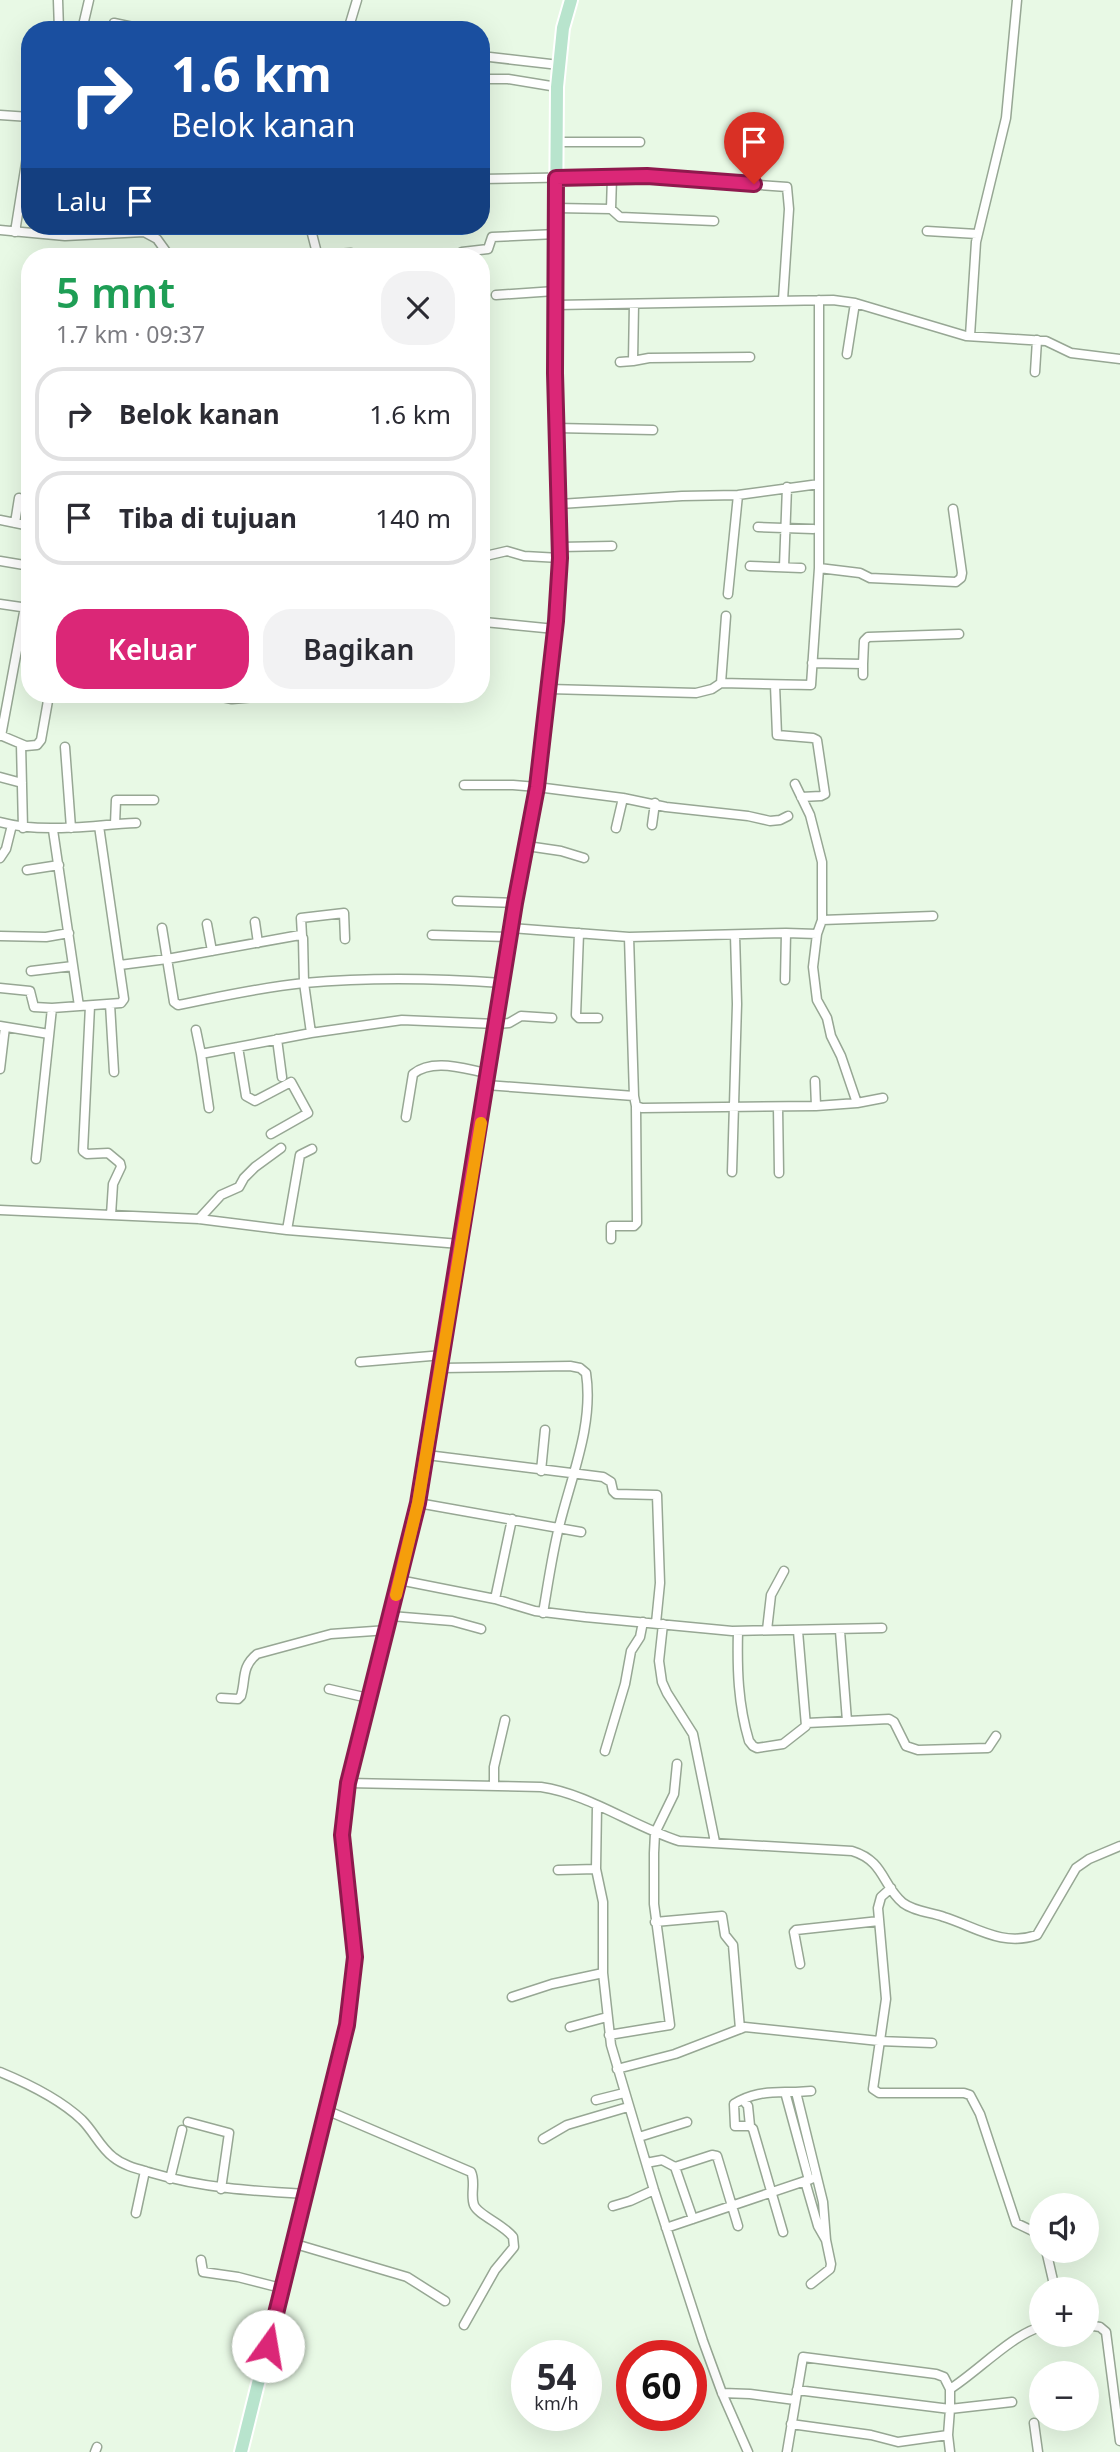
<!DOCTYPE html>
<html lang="id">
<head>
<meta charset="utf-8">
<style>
	:root { --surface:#fff; --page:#f2f2f3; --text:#2b2b33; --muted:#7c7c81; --line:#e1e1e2; --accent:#db2777 }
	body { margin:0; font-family:"Noto Sans",sans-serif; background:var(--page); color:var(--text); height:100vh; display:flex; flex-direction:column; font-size:26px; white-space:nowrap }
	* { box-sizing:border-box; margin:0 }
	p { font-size:23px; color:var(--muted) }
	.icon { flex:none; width:38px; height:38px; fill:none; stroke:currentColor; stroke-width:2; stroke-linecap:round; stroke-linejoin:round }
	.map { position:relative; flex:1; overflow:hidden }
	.drawer { position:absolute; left:21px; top:248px; width:469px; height:455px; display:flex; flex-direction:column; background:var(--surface); border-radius:28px; box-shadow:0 7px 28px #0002 }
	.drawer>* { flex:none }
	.banner { position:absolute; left:21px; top:21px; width:469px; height:214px; border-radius:28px; box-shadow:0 7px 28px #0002; background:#1a4fa0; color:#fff; overflow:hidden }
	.buttons { position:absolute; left:1029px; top:2193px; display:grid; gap:14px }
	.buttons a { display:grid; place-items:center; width:70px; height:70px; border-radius:50%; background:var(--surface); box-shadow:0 7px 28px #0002; font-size:35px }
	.speed { position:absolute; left:511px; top:2340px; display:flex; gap:14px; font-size:35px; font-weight:700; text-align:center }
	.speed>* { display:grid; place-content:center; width:91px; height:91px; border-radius:50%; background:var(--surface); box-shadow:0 7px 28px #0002; line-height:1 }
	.speed small { font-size:18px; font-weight:400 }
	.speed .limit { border:10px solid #d22; background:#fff; color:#111 }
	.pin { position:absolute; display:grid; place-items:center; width:60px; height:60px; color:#fff; margin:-72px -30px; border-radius:50% 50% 50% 0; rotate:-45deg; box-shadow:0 0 7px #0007 }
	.pin .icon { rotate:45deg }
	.me { position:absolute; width:77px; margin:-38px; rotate:13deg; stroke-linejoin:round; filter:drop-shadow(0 0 5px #0008) }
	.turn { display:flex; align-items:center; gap:24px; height:147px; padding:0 35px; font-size:32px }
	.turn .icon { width:91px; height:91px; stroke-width:2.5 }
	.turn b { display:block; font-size:49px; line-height:60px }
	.then { display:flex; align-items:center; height:66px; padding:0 35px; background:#0003; gap:14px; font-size:26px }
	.round { display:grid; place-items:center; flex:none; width:74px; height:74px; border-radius:28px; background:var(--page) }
	.overview { display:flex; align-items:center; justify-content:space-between; height:119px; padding:0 35px }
	h1 { font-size:42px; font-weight:600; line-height:52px; color:#1e9e55 }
	.primary-button { display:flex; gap:14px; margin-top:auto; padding:14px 35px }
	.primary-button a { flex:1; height:80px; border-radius:28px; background:var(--accent); color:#fff; font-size:28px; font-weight:600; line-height:80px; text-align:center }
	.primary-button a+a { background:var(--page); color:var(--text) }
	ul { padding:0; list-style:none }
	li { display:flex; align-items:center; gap:21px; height:94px; margin:0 14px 10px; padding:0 21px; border:4px solid var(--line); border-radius:28px }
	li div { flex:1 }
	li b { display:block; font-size:26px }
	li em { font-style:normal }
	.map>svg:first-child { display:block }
</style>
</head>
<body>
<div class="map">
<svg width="1120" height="2452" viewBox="0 0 1120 2452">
	<rect width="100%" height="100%" fill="#e8f9e5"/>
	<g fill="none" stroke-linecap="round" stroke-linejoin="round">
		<defs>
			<path id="minor" d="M58,0L59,30
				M82,30L89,0
				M113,30L114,23L147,30
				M348,30L357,0
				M481,56L559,65
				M481,79H508L557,87
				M0,115L30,117
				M556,142H640
				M481,179L636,176L787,187L789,209L783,300
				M556,208L611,209L620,217L714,221
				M611,209L612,177
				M310,226L318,257
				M0,230L65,236L144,232L157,239L170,257
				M927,231L977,234
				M15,232L30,138
				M333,257L337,254L351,253L354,257
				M460,257L462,252L488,249L492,237L556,234
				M496,295L555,291
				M634,304L633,361L649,358L750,357
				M556,305L833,300L855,303L966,336L1046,341L1071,353L1120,359
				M970,336L976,242L1006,118L1017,0
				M847,354L855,303
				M620,362L633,361
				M1035,372L1037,340
				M556,428L653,430
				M560,504L682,496L738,495L819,484
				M0,520L30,526
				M15,523L19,498
				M758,527L813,529
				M560,547L612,546
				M481,557L507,551L524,556L560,558
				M0,561L30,566
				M750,566L801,568
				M784,567L787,487
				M819,568L860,573L870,578L956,582L961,578L962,573L953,509
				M728,594L738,495
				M0,604L28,608
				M726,616L721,683L811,685L819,568V300
				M484,622L555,629
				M812,663L863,664V675
				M863,664L864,641L868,637L959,634
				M775,685L777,735L813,738L817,740L825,794L821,796L801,797
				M549,689L696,693L712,689L721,683
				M212,695L232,699L278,695
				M0,735L26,746L37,745L41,740L49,695
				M1,736L25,607
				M21,744L23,828
				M65,747L71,828
				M0,777L22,783
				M795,784L810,815L822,862V920L817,934
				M464,785H513L537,787L623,798L666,807L748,816L770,821L780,820L788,816
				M0,822C46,834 90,825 136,823
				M115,824L116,800H154
				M652,825L655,803
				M616,828L623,798
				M53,830L79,1006
				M527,846L561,851L584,858
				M0,858L6,849L12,825
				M27,870L59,865
				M457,901L515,903
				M822,920L933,916
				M255,922L258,943
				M207,924L212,951
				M162,928L174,1002L178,1005C219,997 262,987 304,983C370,977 436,978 502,983
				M511,928L629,937L786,933L817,934L813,967L817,1000L827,1018L831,1036L841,1056L857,1103L883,1098
				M579,933L576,1015L579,1018H598
				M432,935L510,937
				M0,936L46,937L69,933
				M302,936L301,918L344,913L345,939
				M629,937L634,1096
				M120,965L167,959L300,935L303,938L304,983L311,1033
				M31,971L73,966
				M785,980L786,933
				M0,988L30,991L34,1007L52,1008
				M110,1004L114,1072
				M90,1006L83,1151L87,1154L108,1153L120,1163L121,1167L113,1184L111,1215
				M0,1026L49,1034
				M196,1030L201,1054
				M277,1039L282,1077
				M238,1047L246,1096L255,1101L291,1082L308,1113L271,1134
				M0,1069L5,1027
				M815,1081L816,1106
				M486,1085L634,1096L636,1106L642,1108L816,1106L857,1103
				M778,1107L779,1173
				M209,1108L201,1054L311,1033L402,1020L496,1024L509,1023L521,1016L552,1018
				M406,1117L413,1074C433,1058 464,1069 488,1073
				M36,1159L52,1008L121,1003L124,999L99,826
				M732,1172L737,1004L735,935
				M0,1210L199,1219L287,1230L460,1244
				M199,1219L221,1195L239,1187L244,1178L255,1167L281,1148
				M287,1230L300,1155L312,1149
				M611,1239V1226H634L637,1223L636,1106
				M360,1362L443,1355
				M441,1368L570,1366L580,1368L586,1373C594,1425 571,1477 559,1527C552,1555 548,1584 543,1613
				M427,1455L603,1477L611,1482L613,1491L616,1494L657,1495L660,1583L656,1623
				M541,1471L545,1430
				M418,1503L581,1532
				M399,1580L495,1599L535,1611L585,1617L732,1631L882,1628
				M495,1599L512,1519
				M391,1616L452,1621L481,1629
				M663,1624L659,1661L662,1682L667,1693L693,1734L715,1842
				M767,1630L771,1595L784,1571
				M738,1631C737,1669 738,1704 749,1741L753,1746L757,1748L783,1744L806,1726L798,1631
				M840,1631L847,1721
				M329,1689L368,1698
				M221,1698L238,1699L241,1696C246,1679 241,1667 257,1654L331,1634L388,1630
				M807,1723L889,1719L894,1722L906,1746L918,1750L988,1748L996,1736
				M605,1751L625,1684L631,1651L640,1637L643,1622
				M348,1783L541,1787C589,1794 632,1826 679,1841L852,1851C885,1861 882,1886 903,1903C915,1912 931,1912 944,1917C976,1927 1002,1947 1037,1935L1076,1868L1089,1859L1120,1846
				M494,1784V1767L505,1720
				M597,1806L596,1869L603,1902V1973L611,2045L654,2190L703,2341L722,2393L748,2452
				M558,1870L596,1869
				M891,1888L881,1897L878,1908L886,1999L873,2089L879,2093H964L970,2095L980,2114L1016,2223L1041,2235
				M655,1922L722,1916L725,1935L733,1945L740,2029
				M800,1964L794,1932L796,1930L879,1921
				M512,1997L552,1984L603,1973
				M570,2027L607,2017
				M609,2035L670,2025L654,1904V1853L655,1833L674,1794L677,1764
				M617,2069L675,2054L745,2027L879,2041L932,2043
				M0,2072C29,2084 60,2099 82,2120C94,2132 100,2147 113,2157C124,2166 138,2169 152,2173C202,2188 253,2191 305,2194
				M796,2092L811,2091
				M596,2100L624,2093
				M743,2100L748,2106L750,2126
				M326,2110L471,2172C476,2182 470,2195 474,2205C478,2215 503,2224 513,2237L514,2247L495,2270L464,2325
				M188,2122L229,2133L221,2189
				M639,2137L687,2122
				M543,2139L567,2125L628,2107
				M646,2163L662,2160L675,2167L693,2219
				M675,2167L712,2155L717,2156L738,2226
				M170,2179L182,2130
				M809,2180L785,2092H796L823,2202L826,2240
				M805,2181L818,2226L826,2240L831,2264L830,2269L811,2284
				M613,2206L630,2201L654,2190
				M136,2213L145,2171
				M666,2228L811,2179
				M783,2232L753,2129L750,2126H735L734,2104C750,2094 766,2092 785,2092
				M292,2243L407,2277L445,2301
				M1046,2250L1055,2289
				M201,2260L203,2272L238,2277L281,2288
				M1087,2325L1100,2327L1106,2332L1120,2441
				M797,2390L950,2409V2389C977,2372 1013,2334 1041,2327
				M722,2393L750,2394L795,2400
				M1034,2423L1038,2452
				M791,2424L871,2435L898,2442L948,2435L950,2409L1012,2402
				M948,2435L950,2452
				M95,2452L97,2447
				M787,2452L803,2357L936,2374L944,2377L950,2389"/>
			<path id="primary" d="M241,2452L347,2025L355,1957L342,1835L348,1783L418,1503L515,903L537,787L556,621L560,558L555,373L557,87L563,28L571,0"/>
		</defs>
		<use href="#minor" stroke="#97a794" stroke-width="11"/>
		<use href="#primary" stroke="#fff" stroke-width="16"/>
		<use href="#minor" stroke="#fff" stroke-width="8"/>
		<use href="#primary" stroke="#b8e4cd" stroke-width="12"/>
	</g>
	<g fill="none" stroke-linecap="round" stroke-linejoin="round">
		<defs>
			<path id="route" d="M268,2346L347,2025L355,1957L342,1835L348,1783L418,1503L515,903L537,787L556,621L560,558L555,373L556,178L647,176L754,184"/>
		</defs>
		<use href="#route" stroke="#8e194d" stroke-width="18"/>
		<use href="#route" stroke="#db2777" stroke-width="12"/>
		<path stroke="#f59e0b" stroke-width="12" d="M396,1595L418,1503L481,1123"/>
	</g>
</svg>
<div class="buttons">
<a><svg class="icon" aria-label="sound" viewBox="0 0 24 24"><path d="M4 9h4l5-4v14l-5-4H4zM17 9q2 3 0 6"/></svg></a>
<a>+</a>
<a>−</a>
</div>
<div class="speed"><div>54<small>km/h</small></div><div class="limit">60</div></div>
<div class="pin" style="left:754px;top:184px;background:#d93025"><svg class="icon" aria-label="arrive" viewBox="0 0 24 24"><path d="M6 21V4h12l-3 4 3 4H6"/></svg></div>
<svg class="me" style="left:268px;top:2346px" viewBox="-20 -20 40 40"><circle r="19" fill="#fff"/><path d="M0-13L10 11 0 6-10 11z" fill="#db2777"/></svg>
<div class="banner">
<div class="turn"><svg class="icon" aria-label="right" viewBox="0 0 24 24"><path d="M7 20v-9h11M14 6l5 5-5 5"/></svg><div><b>1.6 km</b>Belok kanan</div></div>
<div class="then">Lalu<svg class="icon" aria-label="arrive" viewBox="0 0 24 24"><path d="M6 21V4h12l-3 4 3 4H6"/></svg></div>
</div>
<section class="drawer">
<div class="overview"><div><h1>5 mnt</h1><p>1.7 km · 09:37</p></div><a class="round"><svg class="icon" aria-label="close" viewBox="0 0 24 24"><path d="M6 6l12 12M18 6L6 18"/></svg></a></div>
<ul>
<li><svg class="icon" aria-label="right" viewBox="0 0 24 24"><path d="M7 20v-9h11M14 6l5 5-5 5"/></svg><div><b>Belok kanan</b></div><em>1.6 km</em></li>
<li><svg class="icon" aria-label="arrive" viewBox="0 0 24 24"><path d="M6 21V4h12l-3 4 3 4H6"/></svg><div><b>Tiba di tujuan</b></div><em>140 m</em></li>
</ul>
<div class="primary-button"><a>Keluar</a><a>Bagikan</a></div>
</section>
</div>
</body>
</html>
